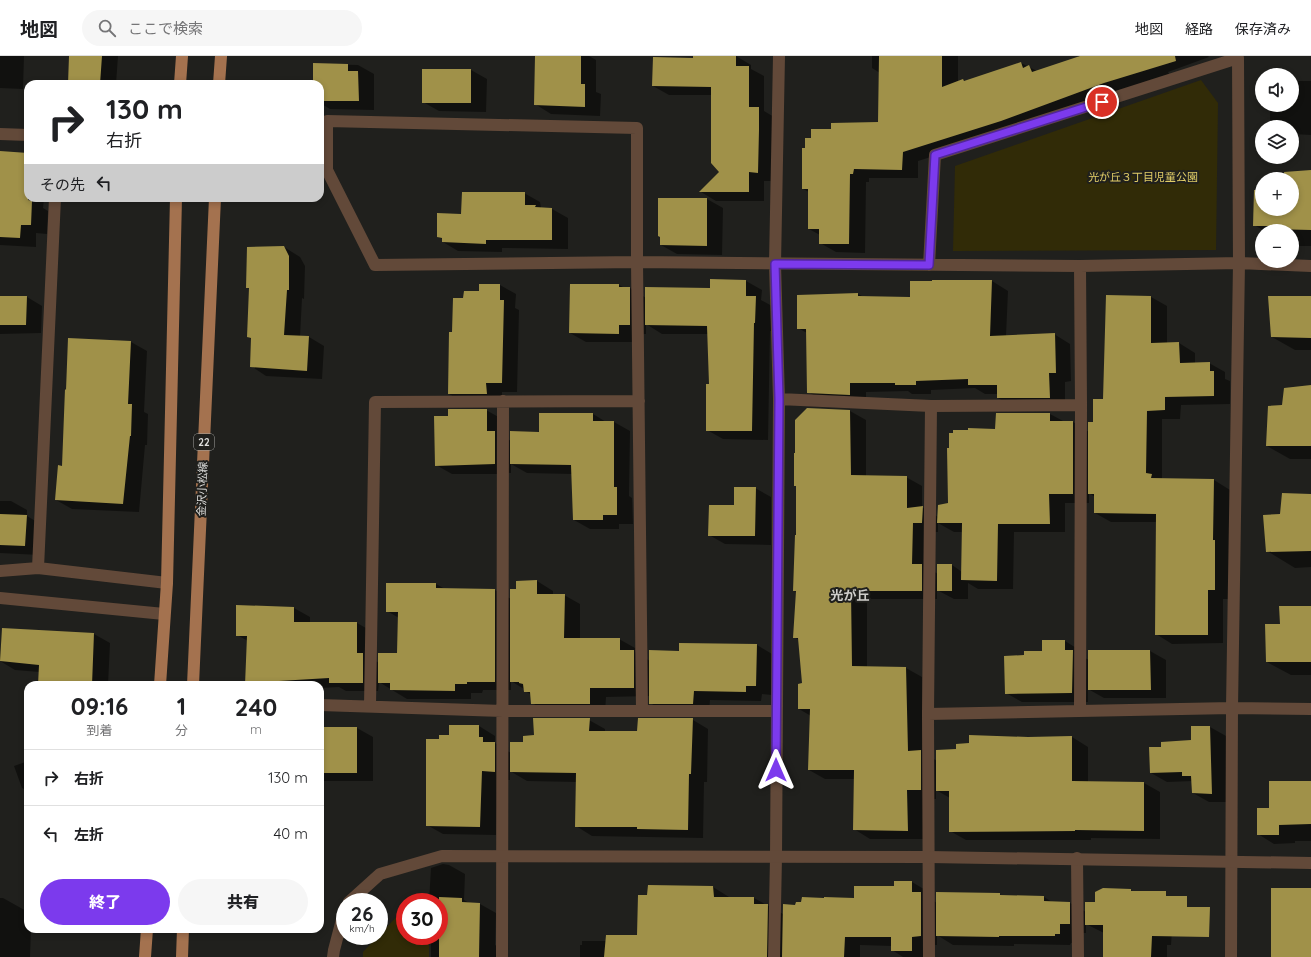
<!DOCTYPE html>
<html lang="ja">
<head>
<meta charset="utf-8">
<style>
	:root { --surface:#fff; --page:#f6f6f6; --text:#202124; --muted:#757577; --line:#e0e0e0; --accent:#7c3aed }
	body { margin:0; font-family:Quicksand,"Noto Sans JP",sans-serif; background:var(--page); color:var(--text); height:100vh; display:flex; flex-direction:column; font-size:15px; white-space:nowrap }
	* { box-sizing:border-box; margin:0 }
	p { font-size:13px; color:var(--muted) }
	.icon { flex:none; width:22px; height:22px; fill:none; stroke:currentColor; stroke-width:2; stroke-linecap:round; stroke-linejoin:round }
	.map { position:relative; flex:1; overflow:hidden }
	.side { position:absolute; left:24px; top:625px; width:300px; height:252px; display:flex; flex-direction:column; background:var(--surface); border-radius:12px; box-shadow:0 2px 6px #0003 }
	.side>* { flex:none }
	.hud { position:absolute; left:24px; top:24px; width:300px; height:122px; border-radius:12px; box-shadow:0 2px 6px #0003; background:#fff; color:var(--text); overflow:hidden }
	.fabs { position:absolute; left:1255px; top:12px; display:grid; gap:8px }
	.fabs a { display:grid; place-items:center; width:44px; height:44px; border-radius:50%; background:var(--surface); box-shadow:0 2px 6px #0003; font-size:20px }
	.speed { position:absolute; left:336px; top:837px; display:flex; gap:8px; font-size:20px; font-weight:700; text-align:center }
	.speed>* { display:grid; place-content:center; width:52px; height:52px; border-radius:50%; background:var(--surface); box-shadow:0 2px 6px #0003; line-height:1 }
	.speed small { font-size:10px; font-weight:400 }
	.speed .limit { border:6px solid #d22; background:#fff; color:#111 }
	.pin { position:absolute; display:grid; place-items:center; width:34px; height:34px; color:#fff; margin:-17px; border:2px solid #fff; border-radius:50%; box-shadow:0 1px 4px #0007 }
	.me { position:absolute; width:44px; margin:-22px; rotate:0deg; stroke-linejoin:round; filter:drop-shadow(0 0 3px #0008) }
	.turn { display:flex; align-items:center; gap:14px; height:84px; padding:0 16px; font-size:18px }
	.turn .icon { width:52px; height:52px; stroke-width:2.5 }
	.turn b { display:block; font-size:28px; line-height:34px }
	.then { display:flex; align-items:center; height:38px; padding:0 16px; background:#0003; gap:8px; font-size:15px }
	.eta { display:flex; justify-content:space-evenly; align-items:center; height:68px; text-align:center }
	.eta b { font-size:24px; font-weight:800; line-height:28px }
	.primary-button { display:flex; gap:8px; margin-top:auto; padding:8px 16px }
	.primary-button a { flex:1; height:46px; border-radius:24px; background:var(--accent); color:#fff; font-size:16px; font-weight:800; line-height:46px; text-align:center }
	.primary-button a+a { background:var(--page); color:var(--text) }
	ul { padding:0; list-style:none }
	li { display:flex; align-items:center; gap:12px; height:56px; padding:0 16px; border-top:1px solid var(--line) }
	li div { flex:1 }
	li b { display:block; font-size:15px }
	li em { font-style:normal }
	header { display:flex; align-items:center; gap:24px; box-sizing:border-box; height:56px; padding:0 20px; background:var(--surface); border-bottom:1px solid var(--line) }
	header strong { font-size:19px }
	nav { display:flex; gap:22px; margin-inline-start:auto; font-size:14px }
	.search { width:280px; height:36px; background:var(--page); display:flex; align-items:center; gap:10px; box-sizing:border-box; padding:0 14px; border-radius:22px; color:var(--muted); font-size:15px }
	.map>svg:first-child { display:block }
</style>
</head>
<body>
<header>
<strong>地図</strong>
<div class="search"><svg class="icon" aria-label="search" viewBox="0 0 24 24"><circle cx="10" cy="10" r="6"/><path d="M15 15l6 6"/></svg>ここで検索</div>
<nav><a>地図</a><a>経路</a><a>保存済み</a></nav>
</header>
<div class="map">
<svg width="1311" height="901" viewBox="0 0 1311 901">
	<rect width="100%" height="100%" fill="#20201d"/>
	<path fill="#312b07" d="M1201,24L1218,47L1216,194L953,195L955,110Z
		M405,852V880H429V901H363V896Z"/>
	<path fill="#0007" fill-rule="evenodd" d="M0,0H24L23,33L0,32Z
		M70,0H118L116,28H69Z
		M536,0H589L596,4V36L601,38L600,60L551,58L535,48Z
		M694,0H736L751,9V13L764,20V55L774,61V125H764V145H716L701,136L720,116L712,39H669L653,30L694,3Z
		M872,0H958V26L963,24L966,25L1021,7L1037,15L1078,2V0H1208L1209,1L1168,16L1170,20L1017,74L918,105V122H869V126H866L865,197L836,196L820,187V179L809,173V136L803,133L812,83L832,74L879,67L880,17L872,12Z
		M314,8L358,9L374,18V54L330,53L320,47V28H314Z
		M471,14L487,23L486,56L439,55L423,46Z
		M1292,25H1311V79L1293,78H1292V71H1281L1270,65V49H1292Z
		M0,97L28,98V142H44L43,152L48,155L47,178L36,177V191L0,189Z
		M1311,116V190H1299L1292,186V175H1265L1254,169L1262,135V153H1292V123H1286Z
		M524,137L540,146L541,152L552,153L568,162V193L502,192V196L458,195L443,186V183L438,181L462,159Z
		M707,143L723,152L722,199L677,198L661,189Z
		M284,191L300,201L305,210L304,243L302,242L300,281H309L324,290L322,323L266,320L251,310L252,283L248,281L250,233L247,231Z
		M746,225L762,234L761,244L772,250L771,275H770L768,384L723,383L707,374L710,329L709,278H662L646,268V278H635V286H586L570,277L619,229L625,232H630L646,242L711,233Z
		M992,225L1008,235L1006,280L1054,278L1070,288L1071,325L1065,326V350L1013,351L998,342V338H985L975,332L931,334V338H912L908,335L866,336V347L824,345L808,336L807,277L798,272L858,238L864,241L911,242V226Z
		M500,229L516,238L515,252L519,254L517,336H502V347H465L449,338L453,277L479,236Z
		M1107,240L1151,241L1167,250V288L1179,287L1195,297V308L1209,307L1225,316V323L1230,325V348L1181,349L1180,363H1162V423L1214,424L1230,434V543H1223V587L1172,588L1156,578L1157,466H1111L1095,457V441L1089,437V447H1065V476H1014L1013,533H978L968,527V543H954L937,534V543H867V612H906L922,621L924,697L937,705L957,694L1028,682L1072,681L1088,691V726L1144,727L1160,736V783L1091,782V784H966L950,775V742L936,734V743H923V783H870L854,773V723H825L809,714L811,660L799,653L803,628L799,584L794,581L797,536L794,535L808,353L850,355L866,364V420L906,421L922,430V451L938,461L949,448L996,374L1050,358L1065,366H1073L1089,376L1104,344ZM938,467L954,476H963L962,516L952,509L938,518L928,512L929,476H938Z
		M0,241H27L42,250L41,277L0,278Z
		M1311,241V294H1295L1272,281Z
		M131,286L147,295L144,356L148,358L147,389H145L139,456L72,453L56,444L63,411Z
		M1311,330V403H1290L1267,390L1283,350Z
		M486,354L502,363V380L511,385L593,358L606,366H614L630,375L629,440L632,442L633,468H619V473H590L574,464L572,418L527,417L511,408V417L503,416V418H452L436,409L449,361Z
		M755,432L771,441V489L725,488L709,479L735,450Z
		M1311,439V511L1295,512L1267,495L1281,459Z
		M0,445H11L27,454V460L42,469L40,499L0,497Z
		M537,525L553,535V539H564L580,548V583H619L635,592V596L650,605L680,596L757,589L772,598V639L762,638L761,645L710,644L709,656H666L650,647V640L606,641L605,656H548L532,647V639L525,635L524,633L511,625V634H483L482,637H471V643H407L379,626L378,635H346L339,631L320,632V629H246L248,585L237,579V550L294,552L310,561V567H357L373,576V603L379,607L398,598L399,562L387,555L436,528L445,533L495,534L511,543L517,534Z
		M1311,551V619H1291L1267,606L1281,569Z
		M2,573L94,578L110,587L108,629H39L40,616L15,614L0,605Z
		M1043,585H1065L1081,595V600L1089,604L1150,595L1166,604V642H1104L1088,633V646H1022L1006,637L1025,600L1043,596Z
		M589,664L605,673V676H638L693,664L708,673L707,726H704L703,782L592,780L576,770L577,726L527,725L510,715V724H498L496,779L443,778L427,769L440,684L450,680V670H479L495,680V687L511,697L535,680Z
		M1210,671L1226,680L1228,746H1209L1193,737V725L1167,726L1151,717L1162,692L1192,685Z
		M320,672H357L373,681V725H320Z
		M28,705V735L22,732L14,710Z
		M1311,726V785H1295V787L1274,788L1258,778L1270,753Z
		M443,808L449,809L465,818L464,844L469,847L480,848L496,857L495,889L502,893V901H431V880H439V846H429L431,812Z
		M912,826L927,835V841L937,847L999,838L1003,840L1044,841L1052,846L1070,847L1086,856L1096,848L1130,834L1134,836L1174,845L1171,889H1167V901H1103L1104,877L1086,868V877H1076V887H1071L1070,889L1014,888V890L953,889L937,879V889H927V901H903L892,894V890L860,889V901H580V889H582V885H606L638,880L713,831L729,841V842H754L783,858L796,850L855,843Z
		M0,842H3L28,856V873H31L30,901H0Z"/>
	<path fill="#a09149" d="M69,0H102L100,28H68Z
		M535,0H581V28H585V51L534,49Z
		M693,0H736V10H749V51H759V74L758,117L749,116V136H699L719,116L711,107V31L652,30L653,1L693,2Z
		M879,0H942V31L963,23L964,25L1021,6L1023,12L1029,9L1032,16L1080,0H1175L1176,5L1104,27L1001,65L903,96L902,114L854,113L853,118H850L849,188H819V173H808V133H802V92H805V82H811V73H831V67L878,66Z
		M313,7L348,8V15H358L359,45H320V28H313Z
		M422,13H471V47H422Z
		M0,95L28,97V144L32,145L31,169H21L20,182L0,181Z
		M1311,114V174L1268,173V170H1253L1254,134H1262V153H1292V123H1285L1284,116Z
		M462,136H525V149H536L535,151L552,152V184H486V188L442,186V182L437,181V157L461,158Z
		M658,142H707V190L660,189V181L658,180Z
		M284,190L289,200V234H287L284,279L309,280L307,315L250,311L251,282L247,281L249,232H246L247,191Z
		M710,223L746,224V240H756L755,267H754L752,375H706V328H709L707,270L645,269V231L710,232Z
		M932,224H992L990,280L1055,277L1056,317H1049L1050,342H997V329H968V323L916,325V329H895V327H850V339L807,337L806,273H797V239L858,237V240L910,241V225H932Z
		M479,228H500V244H504L502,327H486L487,338H448L449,276H452L453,242H463L464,235H479Z
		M570,228H619V231H630V269H619V278L569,277Z
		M1106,239L1151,240V287L1179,286L1180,307L1210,306V315H1214V340L1165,341V354L1147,355L1146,417L1152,418L1151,422L1214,423L1213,484H1215V534H1208V579H1155L1156,458L1094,457V438H1088V366H1093V343H1103Z
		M0,240H27L26,269H0Z
		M1268,240H1311V282L1271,281Z
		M68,282L131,285L128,348H132L131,380H130L123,448L55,444L58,409L62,410L65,333L66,334Z
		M1311,329V390H1266L1268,350L1282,349L1284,332Z
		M807,352L850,354L851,419L907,420V452L923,450L922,467H913L912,508H922V535H851L852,610L906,611L908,695L921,694V734H907L908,775L853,774L854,714H808L810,653H798V628L802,627L798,582H793L796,535H793L795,479H796V430H794V397H795V364Z
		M448,353H487V375H495V408L435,410L434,360H448Z
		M539,357H593V365H614V431H617V459H603V464H573L571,409L510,408V375L539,376Z
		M996,357H1050V365H1073V438H1049L1050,468H998L997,525L961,524L962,467H937L938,449L948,447L947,392H949V377H953V374H968V372L995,373Z
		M734,431H756L755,480H708L709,449H734Z
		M1282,437L1311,438V495L1266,496L1263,459L1280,458Z
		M0,458L27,459L25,490L0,489Z
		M937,508H952V535H937Z
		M537,524V538H565L564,582H620V594H634V632H590V648H531L530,636H524L523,628L519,627V626H510V533H516V525Z
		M386,527H436V532L495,533V626H467V628H455V635L390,634V627H378V597H397L398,556H386Z
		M236,549L294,551V566H357V597H363V627H329V622L279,625V629H245L247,580H236Z
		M1279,550H1311V606H1266L1265,568H1280Z
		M2,572L94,577L92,629H38L39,609L0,605Z
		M1042,584H1065V594H1073L1072,637L1005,638L1004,600L1024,599V595H1042Z
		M679,587L757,588L756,630H746V636L694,635L693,648H649V594L679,595Z
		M1088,594H1150L1151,634H1088Z
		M533,662H590L589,675H637L638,662H693L691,718H689L688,774L637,773V771H575L576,717L510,716V686H523V680L534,679Z
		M449,669H479V681H483V686H495V716L482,715L480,771L426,770V683H439V679H449Z
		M1191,670H1210L1212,738L1192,737L1191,720H1182V716L1150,717L1149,691H1161V686L1191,684Z
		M322,671H357V717H322Z
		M969,679L1028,681L1072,680V725L1144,726V775L1075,774V775L949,776V735H936V694L956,693V688L969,687Z
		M1269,725H1311V768L1279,769V779H1257V752H1269Z
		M894,825H912V836H921V880L912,881V895H891V881H845L844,901H782L783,848L795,849L796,846H801L802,841L824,842V841L854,842V830H894Z
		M648,829L713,830L714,841H754V848H768L767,901H604L606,879H637L638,839H647Z
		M1103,832L1131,833V835H1166V840H1187V851H1210L1209,881L1152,880L1151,901H1103V869H1085V846H1095V836Z
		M1271,832H1311V901H1271Z
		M936,836L1000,837V839L1044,840V845L1070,846V868H1060V878H1055V880H999V881L936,880Z
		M439,841L462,842V846L480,847L479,901H439Z"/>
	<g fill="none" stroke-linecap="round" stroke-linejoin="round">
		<path stroke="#624939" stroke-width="12" d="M327,65L637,72V206L375,209L327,114Z
			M0,78L28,79
			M929,209L935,99L1238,2L1239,207L1232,652L1231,901
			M779,343L931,350L1081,349L1080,210L1239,207L1311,210
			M38,512L55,142
			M0,515L38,512L167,527
			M0,542L164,558
			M320,649L503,655H777
			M370,650L375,346L639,345
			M642,654L637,206L1080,210
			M1080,654L1081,349
			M928,658L1232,652L1311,653
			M1077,802L1078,901
			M502,901L503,345
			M774,901L776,801L779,343L775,208L779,0
			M929,901L928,658L931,350"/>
		<path stroke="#624939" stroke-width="12" d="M349,846L380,818L442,800L929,801L1311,807
			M333,901L334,894L345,852"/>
		<path stroke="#a4724f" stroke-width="12" d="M180,28L182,0
			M219,28L221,0
			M160,629L167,527L176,142
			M193,629L215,142
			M145,901L147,873
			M182,901L183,873"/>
	</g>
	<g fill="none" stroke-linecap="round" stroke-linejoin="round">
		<defs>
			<path id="route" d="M776,714L779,343L775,208L929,209L935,99L1102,46"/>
		</defs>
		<use href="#route" stroke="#51269a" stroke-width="10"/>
		<use href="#route" stroke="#7c3aed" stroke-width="7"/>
	</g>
	<g text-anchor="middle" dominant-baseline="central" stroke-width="4" stroke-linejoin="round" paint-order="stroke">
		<rect fill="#20201d" stroke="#a4a4a2" stroke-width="1" x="194" y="378" width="20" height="16" rx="3"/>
		<g font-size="10" font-weight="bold" fill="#dddddb">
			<text x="204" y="386">22</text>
		</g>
		<g font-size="11" fill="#e0cc66" stroke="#20201d">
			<text x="1143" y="121">光が丘３丁目児童公園</text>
		</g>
		<g font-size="11" fill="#dddddb" stroke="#20201d">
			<text transform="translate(202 433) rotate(-88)">金沢小松線</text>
		</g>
		<g font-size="13" font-weight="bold" fill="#cfceca" stroke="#20201d">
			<text x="850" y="539">光が丘</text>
		</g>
	</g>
</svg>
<div class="fabs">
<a><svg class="icon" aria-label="sound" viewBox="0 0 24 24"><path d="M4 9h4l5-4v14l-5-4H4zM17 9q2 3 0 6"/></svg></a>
<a><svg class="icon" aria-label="layers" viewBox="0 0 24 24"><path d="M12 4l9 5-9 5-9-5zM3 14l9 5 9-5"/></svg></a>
<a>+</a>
<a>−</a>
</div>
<div class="speed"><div>26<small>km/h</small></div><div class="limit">30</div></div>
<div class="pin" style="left:1102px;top:46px;background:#d93025"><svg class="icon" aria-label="arrive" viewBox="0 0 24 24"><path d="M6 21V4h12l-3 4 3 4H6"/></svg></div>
<svg class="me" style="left:776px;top:714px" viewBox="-20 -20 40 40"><path d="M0-17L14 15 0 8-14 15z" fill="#7c3aed" stroke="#fff" stroke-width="4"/></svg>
<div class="hud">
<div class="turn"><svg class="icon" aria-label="right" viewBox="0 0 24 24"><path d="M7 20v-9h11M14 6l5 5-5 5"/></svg><div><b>130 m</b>右折</div></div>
<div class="then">その先<svg class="icon" aria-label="left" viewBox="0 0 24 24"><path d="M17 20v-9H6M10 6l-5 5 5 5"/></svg></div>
</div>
<section class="side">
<div class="eta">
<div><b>09:16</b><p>到着</p></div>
<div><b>1</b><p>分</p></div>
<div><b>240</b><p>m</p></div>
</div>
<ul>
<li><svg class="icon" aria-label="right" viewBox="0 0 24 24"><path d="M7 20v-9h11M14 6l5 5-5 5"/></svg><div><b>右折</b></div><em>130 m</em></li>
<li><svg class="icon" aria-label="left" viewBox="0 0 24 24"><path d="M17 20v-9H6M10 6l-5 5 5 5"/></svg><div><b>左折</b></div><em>40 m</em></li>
</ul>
<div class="primary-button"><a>終了</a><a>共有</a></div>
</section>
</div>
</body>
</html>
